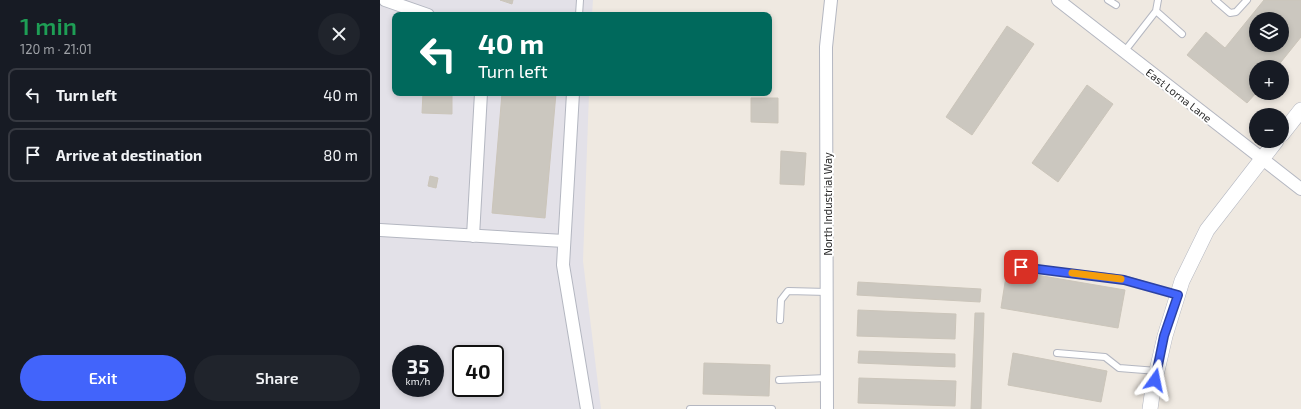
<!DOCTYPE html>
<html lang="en">
<head>
<meta charset="utf-8">
<style>
	:root { --surface:#171b24; --page:#20242c; --text:#f1f3f6; --muted:#9ea1a6; --line:#363941; --accent:#4264fb }
	body { margin:0; font-family:"Exo 2",sans-serif; background:var(--page); color:var(--text); height:100vh; display:flex; flex-direction:column; font-size:15px; white-space:nowrap }
	* { box-sizing:border-box; margin:0 }
	p { font-size:13px; color:var(--muted) }
	.icon { flex:none; width:22px; height:22px; fill:none; stroke:currentColor; stroke-width:2; stroke-linecap:round; stroke-linejoin:round }
	.map { position:relative; flex:1; overflow:hidden }
	.side { display:flex; flex-direction:column; background:var(--surface); width:380px }
	.side>* { flex:none }
	.guide { position:absolute; left:12px; top:12px; width:380px; height:84px; border-radius:8px; box-shadow:0 2px 6px #0003; background:#00695c; color:#fff; overflow:hidden }
	.buttons { position:absolute; left:869px; top:12px; display:grid; gap:8px }
	.buttons a { display:grid; place-items:center; width:40px; height:40px; border-radius:50%; background:var(--surface); box-shadow:0 2px 6px #0003; font-size:20px }
	.speed { position:absolute; left:12px; top:345px; display:flex; gap:8px; font-size:20px; font-weight:700; text-align:center }
	.speed>* { display:grid; place-content:center; width:52px; height:52px; border-radius:50%; background:var(--surface); box-shadow:0 2px 6px #0003; line-height:1 }
	.speed small { font-size:10px; font-weight:400 }
	.speed .limit { border:2px solid #111; border-radius:6px; background:#fff; color:#111 }
	.pin { position:absolute; display:grid; place-items:center; width:34px; height:34px; color:#fff; margin:-17px; border-radius:8px; box-shadow:0 2px 6px #0006 }
	.me { position:absolute; width:44px; margin:-22px; rotate:12deg; stroke-linejoin:round; filter:drop-shadow(0 0 3px #0008) }
	.turn { display:flex; align-items:center; gap:14px; height:84px; padding:0 20px; font-size:18px }
	.turn .icon { width:52px; height:52px; stroke-width:2.5 }
	.turn b { display:block; font-size:28px; line-height:34px }
	.round { display:grid; place-items:center; flex:none; width:42px; height:42px; border-radius:21px; background:var(--page) }
	.head { display:flex; align-items:center; justify-content:space-between; height:68px; padding:0 20px }
	h1 { font-size:24px; font-weight:600; line-height:30px; color:#1e9e55 }
	.cta { display:flex; gap:8px; margin-top:auto; padding:8px 20px }
	.cta a { flex:1; height:46px; border-radius:24px; background:var(--accent); color:#fff; font-size:16px; font-weight:600; line-height:46px; text-align:center }
	.cta a+a { background:var(--page); color:var(--text) }
	ul { padding:0; list-style:none }
	li { display:flex; align-items:center; gap:12px; height:54px; margin:0 8px 6px; padding:0 12px; border:2px solid var(--line); border-radius:8px }
	li div { flex:1 }
	li b { display:block; font-size:15px }
	li em { font-style:normal }
	main { display:flex; flex:1; min-height:0 }
	.map>svg:first-child { display:block }
</style>
</head>
<body>
<main>
<section class="side">
<div class="head"><div><h1>1 min</h1><p>120 m · 21:01</p></div><a class="round"><svg class="icon" aria-label="close" viewBox="0 0 24 24"><path d="M6 6l12 12M18 6L6 18"/></svg></a></div>
<ul>
<li><svg class="icon" aria-label="left" viewBox="0 0 24 24"><path d="M17 20v-9H6M10 6l-5 5 5 5"/></svg><div><b>Turn left</b></div><em>40 m</em></li>
<li><svg class="icon" aria-label="arrive" viewBox="0 0 24 24"><path d="M6 21V4h12l-3 4 3 4H6"/></svg><div><b>Arrive at destination</b></div><em>80 m</em></li>
</ul>
<div class="cta"><a>Exit</a><a>Share</a></div>
</section>
<div class="map">
<svg width="921" height="409" viewBox="0 0 921 409">
	<rect width="100%" height="100%" fill="#efe9e1"/>
	<path fill="#e3e1e8" fill-rule="evenodd" d="M0,0H213L212,15H15V93H209L203,261L221,409H0ZM21,354H55V388H21ZM81,354H115V388H81Z"/>
	<path fill="#cbc7bf" stroke="#cbc5ba" fill-rule="evenodd" d="M120,0H133L132,4Z
		M884,0H921V37L897,67H876V93L867,103L807,55L826,32L845,48ZM876,19H902V45H876Z
		M627,26L654,44L592,135L566,117Z
		M707,85L733,104L678,182L652,163Z
		M43,93H72V114L42,113Z
		M122,93H176L165,218L112,213Z
		M371,98H398V123L371,122Z
		M401,151L426,153L424,185L400,184Z
		M50,176L58,178L56,188L48,186Z
		M627,270L745,290L738,328L621,308Z
		M478,282L601,289L600,302L477,295Z
		M478,310L576,314L575,339L477,336Z
		M595,313H604L601,409H591Z
		M479,351L575,354V367L478,363Z
		M633,353L727,371L721,402L628,385Z
		M324,363L390,365L389,396L323,394Z
		M479,378L576,381L575,406L478,403Z"/>
	<g fill="none" stroke-linecap="round" stroke-linejoin="round">
		<defs>
			<path id="service" d="M728,0L736,5
				M835,0L850,13L856,12L867,0
				M776,11L802,34
				M199,15L200,0
				M744,52L776,11L778,0
				M641,267L744,279L798,295
				M400,320L401,300L408,291L447,292
				M677,353L725,357L739,368L777,371
				M399,380L447,378
				M310,409H392"/>
			<path id="minor" d="M5,0L48,15
				M678,0L921,189
				M193,93L183,265L207,409
				M0,230L184,241
				M93,236L101,93
				M447,409L446,47L451,0"/>
			<path id="tertiary" d="M902,134L921,110
				M770,409L773,388L785,336L802,281L827,230L896,141"/>
		</defs>
		<use href="#service" stroke="#b4b7c1" stroke-width="8"/>
		<use href="#minor" stroke="#b4b7c1" stroke-width="14"/>
		<use href="#tertiary" stroke="#b4b7c1" stroke-width="16"/>
		<use href="#service" stroke="#fff" stroke-width="6"/>
		<use href="#minor" stroke="#fff" stroke-width="12"/>
		<use href="#tertiary" stroke="#fff" stroke-width="15"/>
	</g>
	<g fill="none" stroke-linecap="round" stroke-linejoin="round">
		<defs>
			<path id="route" d="M641,267L744,280L798,295L784,336L775,380"/>
		</defs>
		<use href="#route" stroke="#2b41a3" stroke-width="10"/>
		<use href="#route" stroke="#4264fb" stroke-width="7"/>
		<path stroke="#f59e0b" stroke-width="7" d="M692,273L741,279"/>
	</g>
	<g text-anchor="middle" dominant-baseline="central" stroke-width="4" stroke-linejoin="round" paint-order="stroke">
		<g font-size="11" fill="#2e2e2e" stroke="#fff">
			<text transform="translate(799 95) rotate(38)">East Lorna Lane</text>
			<text transform="translate(447 204) rotate(-90)">North Industrial Way</text>
		</g>
	</g>
</svg>
<div class="buttons">
<a><svg class="icon" aria-label="layers" viewBox="0 0 24 24"><path d="M12 4l9 5-9 5-9-5zM3 14l9 5 9-5"/></svg></a>
<a>+</a>
<a>−</a>
</div>
<div class="speed"><div>35<small>km/h</small></div><div class="limit">40</div></div>
<div class="pin" style="left:641px;top:267px;background:#d93025"><svg class="icon" aria-label="arrive" viewBox="0 0 24 24"><path d="M6 21V4h12l-3 4 3 4H6"/></svg></div>
<svg class="me" style="left:775px;top:380px" viewBox="-20 -20 40 40"><path d="M0-17L14 15 0 8-14 15z" fill="#4264fb" stroke="#fff" stroke-width="4"/></svg>
<div class="guide">
<div class="turn"><svg class="icon" aria-label="left" viewBox="0 0 24 24"><path d="M17 20v-9H6M10 6l-5 5 5 5"/></svg><div><b>40 m</b>Turn left</div></div>
</div>
</div>
</main>
</body>
</html>
